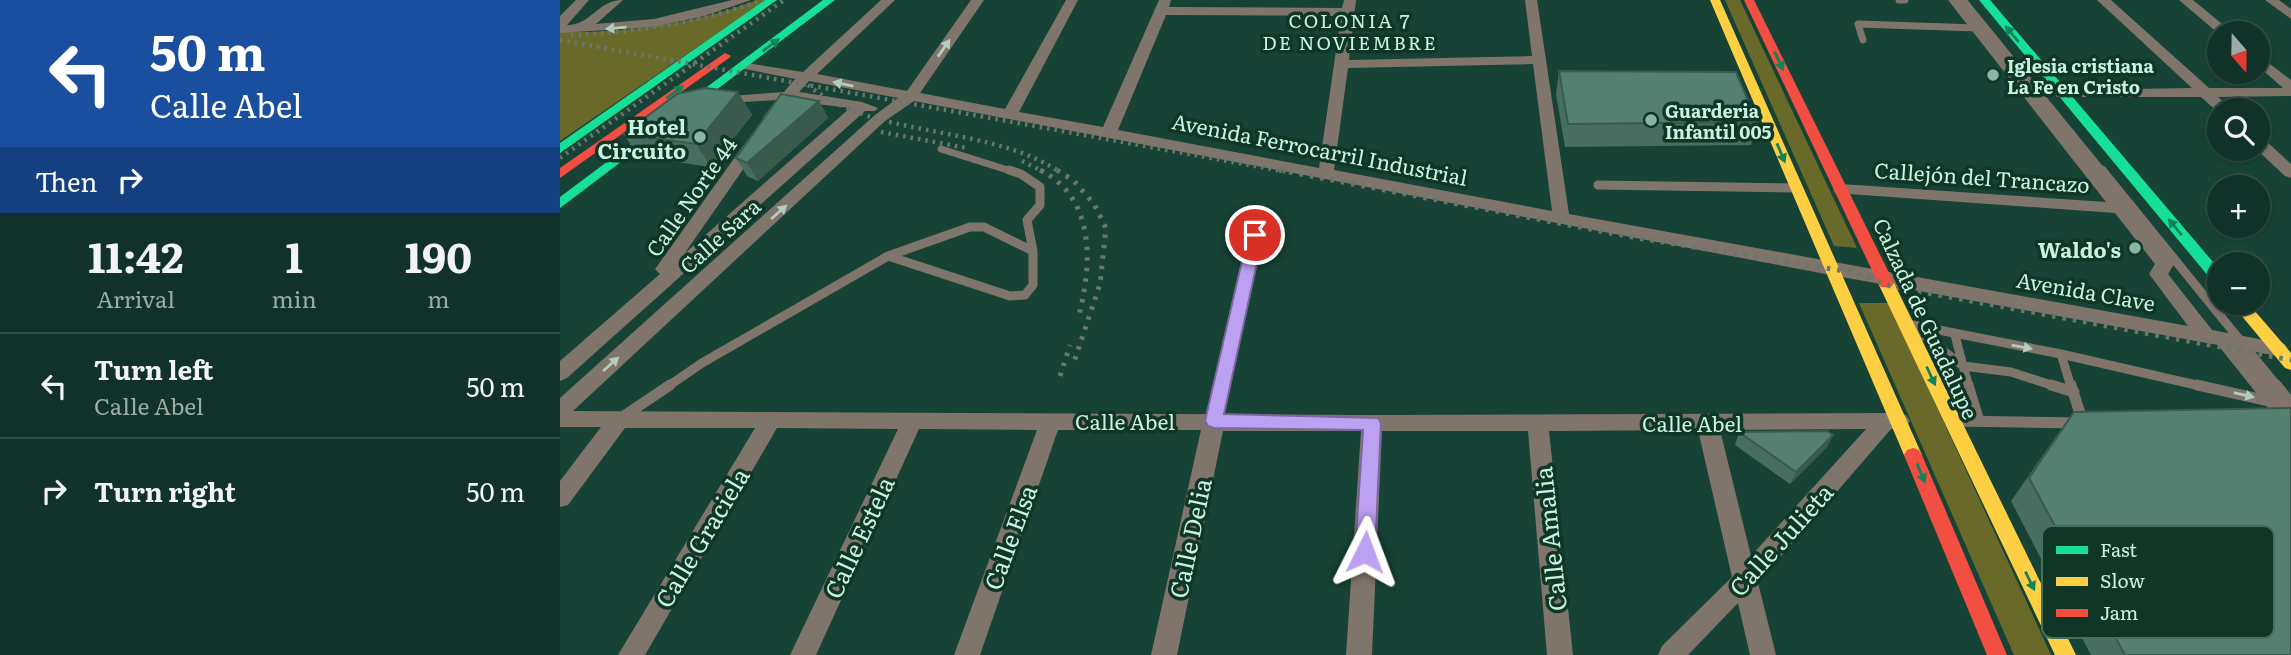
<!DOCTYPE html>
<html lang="en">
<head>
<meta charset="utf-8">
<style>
	:root { --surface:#103228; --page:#1e3e34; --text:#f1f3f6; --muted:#9caaa8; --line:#304d45 }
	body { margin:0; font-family:Literata,serif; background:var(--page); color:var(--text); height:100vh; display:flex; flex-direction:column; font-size:26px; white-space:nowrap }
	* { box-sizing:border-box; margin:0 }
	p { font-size:23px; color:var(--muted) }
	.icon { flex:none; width:38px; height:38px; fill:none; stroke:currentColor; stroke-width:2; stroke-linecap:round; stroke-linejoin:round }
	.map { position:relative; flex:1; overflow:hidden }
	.panel { display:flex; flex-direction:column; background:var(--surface); width:560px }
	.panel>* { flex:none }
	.banner { background:#1a4fa0; color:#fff; overflow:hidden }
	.needle { width:46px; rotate:160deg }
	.controls { position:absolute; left:1647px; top:21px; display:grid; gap:14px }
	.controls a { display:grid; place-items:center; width:63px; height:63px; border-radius:50%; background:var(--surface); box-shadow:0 2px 5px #0004,0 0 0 2px var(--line); font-size:35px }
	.pin { position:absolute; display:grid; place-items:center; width:60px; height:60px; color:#fff; margin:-30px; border:4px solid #fff; border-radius:50%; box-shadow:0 2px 7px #0007 }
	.me { position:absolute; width:77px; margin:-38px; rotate:3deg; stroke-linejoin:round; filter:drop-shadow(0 0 5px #0008) }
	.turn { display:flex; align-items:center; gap:24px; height:147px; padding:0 35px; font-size:32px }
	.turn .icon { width:91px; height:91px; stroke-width:2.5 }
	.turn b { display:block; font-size:49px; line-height:60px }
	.then { display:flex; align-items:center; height:66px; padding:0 35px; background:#0003; gap:14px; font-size:26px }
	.eta { display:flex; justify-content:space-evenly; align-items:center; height:119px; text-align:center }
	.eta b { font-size:42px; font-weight:700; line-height:49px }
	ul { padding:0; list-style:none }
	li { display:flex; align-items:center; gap:21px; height:105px; padding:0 35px; border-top:2px solid var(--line) }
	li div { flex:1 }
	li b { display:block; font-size:26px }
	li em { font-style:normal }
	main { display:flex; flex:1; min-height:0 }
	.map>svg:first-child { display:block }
</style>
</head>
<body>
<main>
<section class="panel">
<div class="banner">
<div class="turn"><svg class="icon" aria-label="left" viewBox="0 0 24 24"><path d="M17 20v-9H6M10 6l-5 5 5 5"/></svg><div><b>50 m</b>Calle Abel</div></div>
<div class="then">Then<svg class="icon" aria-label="right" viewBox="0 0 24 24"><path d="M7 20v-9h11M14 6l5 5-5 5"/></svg></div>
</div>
<div class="eta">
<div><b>11:42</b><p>Arrival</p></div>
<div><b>1</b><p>min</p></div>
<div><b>190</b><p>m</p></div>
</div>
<ul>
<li><svg class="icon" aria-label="left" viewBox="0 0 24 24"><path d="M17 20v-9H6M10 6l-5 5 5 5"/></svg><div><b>Turn left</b><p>Calle Abel</p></div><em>50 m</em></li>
<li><svg class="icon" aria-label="right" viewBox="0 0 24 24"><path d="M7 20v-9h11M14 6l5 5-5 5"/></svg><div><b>Turn right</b></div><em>50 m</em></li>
</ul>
</section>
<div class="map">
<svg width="1731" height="655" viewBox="0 0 1731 655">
	<rect width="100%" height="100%" fill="#164335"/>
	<path fill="#696a29" d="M197,0H206L0,141V32C67,33 134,24 197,0Z
		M1165,0H1180L1297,248L1274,246Z
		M1299,303H1329L1491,655H1454Z"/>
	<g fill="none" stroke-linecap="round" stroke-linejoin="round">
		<path stroke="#80756b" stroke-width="7" d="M1339,0H1345
			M1403,0L1543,172
			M1303,40L1298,24L1417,28
			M381,149L454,172"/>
		<path stroke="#80756b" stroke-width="9" d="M449,170L461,174L480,187V205L467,220L473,251
			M1542,170L1718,387
			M1038,185L1236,188
			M410,227H424L473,251V285L465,295L450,296L328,256Z
			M1348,324L1501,354L1645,387
			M1354,328L1403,366
			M1395,335L1403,366
			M1501,354L1511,387
			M107,387L142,363L328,256
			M662,387L695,235
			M1409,387L1403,366L1451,372L1497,387"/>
		<path stroke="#80756b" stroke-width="11" d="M1408,385L1419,421
			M1491,385L1514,392
			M1511,385L1523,423
			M1637,385L1713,402
			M1716,385L1731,403
			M61,418L110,385
			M654,421L662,385
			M1396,421L1517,423"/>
		<path fill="#80756b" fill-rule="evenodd" d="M16,0H29L7,25C32,25 37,0 63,0L36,24L94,19L172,0H191L144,16L94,27L0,33V16Z
			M321,0H335L257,74L347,91L411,0H424L360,93L445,109L506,0H518L459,112L543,127L599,0H611L609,7L782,8L784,0H796L789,60L972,56L965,0H977L1009,214L1628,326L1589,274L1595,264L1555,213L1275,193L1273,189L1281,184L1546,202L1388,0H1401L1611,260L1614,264L1608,274L1652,330L1725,344L1728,349L1725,354L1718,356L1684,350L1731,407V430L1724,428L1658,345L1271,275L354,101L325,121L13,411L812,415L1339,413L1346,415L1350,421L1346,427L1331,429L1198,583L1216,655H1190L1178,603L1128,655H1098L1102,646L1172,577L1138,430L989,431L1013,655H987L968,431H822L812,655H786L801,431H663L617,655H591L641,430H498L420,655H394L477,430L359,429L256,655H230L338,429L217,428L85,655H58L195,428H65L8,505L0,507V481L41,427H0V398L315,115L338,98L249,81L239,92L302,102L318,108L315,111H305L7,378L0,381V361L100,274L95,269L98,265L188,139L194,137L202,142L125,253L290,108L232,101L216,120L211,122L203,117L217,100L151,104L149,101L156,97L224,92L235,79L180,68V62L243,72ZM606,15L781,16L759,168L558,130ZM973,64L992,211L774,170L788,68ZM1306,429L1191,556L1160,430Z
			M1537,0H1551L1649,88H1723L1698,66V55L1731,80V96L1658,97L1672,110H1659V113L1641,97H1497L1495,94L1497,91L1502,90L1632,88Z
			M1619,0H1633L1673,33L1659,34Z
			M1705,0H1719L1731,9V19Z
			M1698,137L1704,139L1731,164V178L1725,176L1696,149Z"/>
		<path fill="#16e098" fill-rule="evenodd" d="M205,0H217L0,153V143Z
			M263,0H275L0,208V197Z
			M1419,0H1430L1659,269V284L1654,283Z"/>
		<path fill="#ffcf43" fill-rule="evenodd" d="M1150,0H1160L1362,455L1359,460L1353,462L1347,460L1344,455Z
			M1326,278L1334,283L1516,655H1495L1318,283Z
			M1671,303H1688L1731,353V370L1725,368Z"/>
		<path fill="#f24e42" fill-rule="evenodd" d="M1184,0H1194L1334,283L1331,287H1321L1318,283Z
			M165,53L171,56L169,58L0,178V168Z
			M1353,448L1359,450L1362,455L1447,655H1427L1344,455L1347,450Z"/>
		<path stroke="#6a776c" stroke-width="4.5" stroke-dasharray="2.5 5" stroke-linecap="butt" d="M11,35C77,33 140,22 203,0
			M0,40L728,172
			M248,85C314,140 426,123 500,172
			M321,132L407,148
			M0,158L224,0
			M462,161L484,172"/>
		<path stroke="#6a776c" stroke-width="5" stroke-dasharray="3.5 7" stroke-linecap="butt" d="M480,170C536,198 532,264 519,315
			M497,170L514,181L534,204L546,228L540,284L514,362
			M719,170L1077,238L1297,273L1330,286L1731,360
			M500,376L510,345"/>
	</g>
	<path fill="#476e60" d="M999,71L1197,122L1191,145L1005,147L996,94Z
		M178,92L192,115L151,167L80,157L63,134Z
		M259,101L268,118L198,181L187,176L176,158Z
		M1514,412L1731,655H1531L1451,501L1497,435Z
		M1179,432L1273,435L1267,447L1230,484L1175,445Z"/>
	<path fill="#3a5a4e" d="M178,92L192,115L151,167L136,144Z
		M259,101L268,118L198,181L187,163Z
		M1273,435L1267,447L1230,484L1236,472Z"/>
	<path fill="#538070" stroke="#3a5a4e" stroke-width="2" d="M999,71L1176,72L1197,122L1008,124Z
		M145,88L178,92L136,144L63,134L117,94Z
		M221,94L259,101L187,163L176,158Z
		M1731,408V655H1565L1469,478L1514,412Z
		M1267,431L1273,435L1236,472L1179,432Z"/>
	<defs><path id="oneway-solid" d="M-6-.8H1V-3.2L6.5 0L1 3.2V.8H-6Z" transform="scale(1.75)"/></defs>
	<g fill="#b2cdbc">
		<use href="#oneway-solid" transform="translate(56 28) rotate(175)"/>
		<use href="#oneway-solid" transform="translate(384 48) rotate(-55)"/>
		<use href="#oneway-solid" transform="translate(283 84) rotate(-169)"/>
		<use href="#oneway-solid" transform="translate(219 212) rotate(-42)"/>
		<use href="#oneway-solid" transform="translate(1462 347) rotate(10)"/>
		<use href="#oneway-solid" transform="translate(51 364) rotate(-42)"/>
		<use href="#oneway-solid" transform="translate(1684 395) rotate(13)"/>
	</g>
	<g fill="#12825a">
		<use href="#oneway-solid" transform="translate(1452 34) rotate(-130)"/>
		<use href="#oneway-solid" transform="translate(211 45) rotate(-37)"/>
		<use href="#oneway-solid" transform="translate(1219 61) rotate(64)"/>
		<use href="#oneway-solid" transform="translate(115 92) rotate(-36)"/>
		<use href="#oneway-solid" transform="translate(1221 153) rotate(67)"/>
		<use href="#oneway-solid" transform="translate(1615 227) rotate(-130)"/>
		<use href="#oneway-solid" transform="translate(1371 376) rotate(65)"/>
		<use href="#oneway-solid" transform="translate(1361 473) rotate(67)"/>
		<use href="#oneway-solid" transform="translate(1470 581) rotate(64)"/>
	</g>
	<path fill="#bca0f2" stroke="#7a689d" stroke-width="2" d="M695,230L703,235L664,414L818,418L821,423L815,552L812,558L805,561L798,558L795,552L803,430L654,428L648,426L645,421L688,235Z"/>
	<g fill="#8ab5a3" stroke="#0f3627" stroke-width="2.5">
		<circle cx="1433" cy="75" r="7"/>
		<circle cx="1091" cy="120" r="7"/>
		<circle cx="140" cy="137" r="7"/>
		<circle cx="1575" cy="248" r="7"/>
	</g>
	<g text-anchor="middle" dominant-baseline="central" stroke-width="7" stroke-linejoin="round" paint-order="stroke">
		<g font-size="18" font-weight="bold" fill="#c8f3de" stroke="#0f3627" text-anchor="start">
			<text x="1447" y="65">Iglesia cristiana<tspan x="1447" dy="21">La Fe en Cristo</tspan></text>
			<text x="1105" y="110">Guarderia<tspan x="1105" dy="21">Infantil 005</tspan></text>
		</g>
		<g font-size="19" letter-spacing="2" fill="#c8f3de" stroke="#0f3627">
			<text x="790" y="20">COLONIA 7<tspan x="790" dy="22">DE NOVIEMBRE</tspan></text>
		</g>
		<g font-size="21" font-weight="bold" fill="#c8f3de" stroke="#0f3627" text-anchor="end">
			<text x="126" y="125">Hotel<tspan x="126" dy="24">Circuito</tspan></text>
			<text x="1561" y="248">Waldo's</text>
		</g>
		<g font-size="21" fill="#c8f3de" stroke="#0f3627">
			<text transform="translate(760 148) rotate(11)">Avenida Ferrocarril Industrial</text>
			<text transform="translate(1422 176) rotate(4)">Callejón del Trancazo</text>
			<text transform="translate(130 196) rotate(-55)">Calle Norte 44</text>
			<text transform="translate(159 235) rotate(-42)">Calle Sara</text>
			<text transform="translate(1526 290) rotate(10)">Avenida Clave</text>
			<text transform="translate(1367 318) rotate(65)">Calzada de Guadalupe</text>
			<text x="565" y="420">Calle Abel</text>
			<text x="1132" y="422">Calle Abel</text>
		</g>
		<g font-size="24" fill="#c8f3de" stroke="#0f3627">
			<text transform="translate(141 537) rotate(-59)">Calle Graciela</text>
			<text transform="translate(298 537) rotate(-65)">Calle Estela</text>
			<text transform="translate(449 537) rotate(-70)">Calle Elsa</text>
			<text transform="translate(629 538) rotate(-78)">Calle Delia</text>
			<text transform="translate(989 539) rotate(-96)">Calle Amalia</text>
			<text transform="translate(1220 539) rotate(-48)">Calle Julieta</text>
		</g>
	</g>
	<rect x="1482" y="526" width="232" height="112" rx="10" fill="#0f3627" stroke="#466f5e" stroke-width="2"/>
	<rect x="1496" y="546" width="32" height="8" fill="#16e098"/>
	<rect x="1496" y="577" width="32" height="9" fill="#ffcf43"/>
	<rect x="1496" y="609" width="32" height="8" fill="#f24e42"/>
	<g font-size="19" fill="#c8f3de">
		<text x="1540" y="557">Fast</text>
		<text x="1540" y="588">Slow</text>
		<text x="1540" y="620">Jam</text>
	</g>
</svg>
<div class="controls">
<a><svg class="needle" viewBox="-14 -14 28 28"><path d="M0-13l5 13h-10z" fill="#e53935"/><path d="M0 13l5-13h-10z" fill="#9caaa8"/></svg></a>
<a><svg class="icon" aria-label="search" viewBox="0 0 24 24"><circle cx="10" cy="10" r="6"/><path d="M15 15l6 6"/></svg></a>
<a>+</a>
<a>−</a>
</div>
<div class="pin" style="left:695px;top:235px;background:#d93025"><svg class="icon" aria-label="arrive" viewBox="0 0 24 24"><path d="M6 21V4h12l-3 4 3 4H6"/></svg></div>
<svg class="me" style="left:805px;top:552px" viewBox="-20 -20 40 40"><path d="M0-17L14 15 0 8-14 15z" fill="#bca0f2" stroke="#fff" stroke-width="4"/></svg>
</div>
</main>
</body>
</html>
